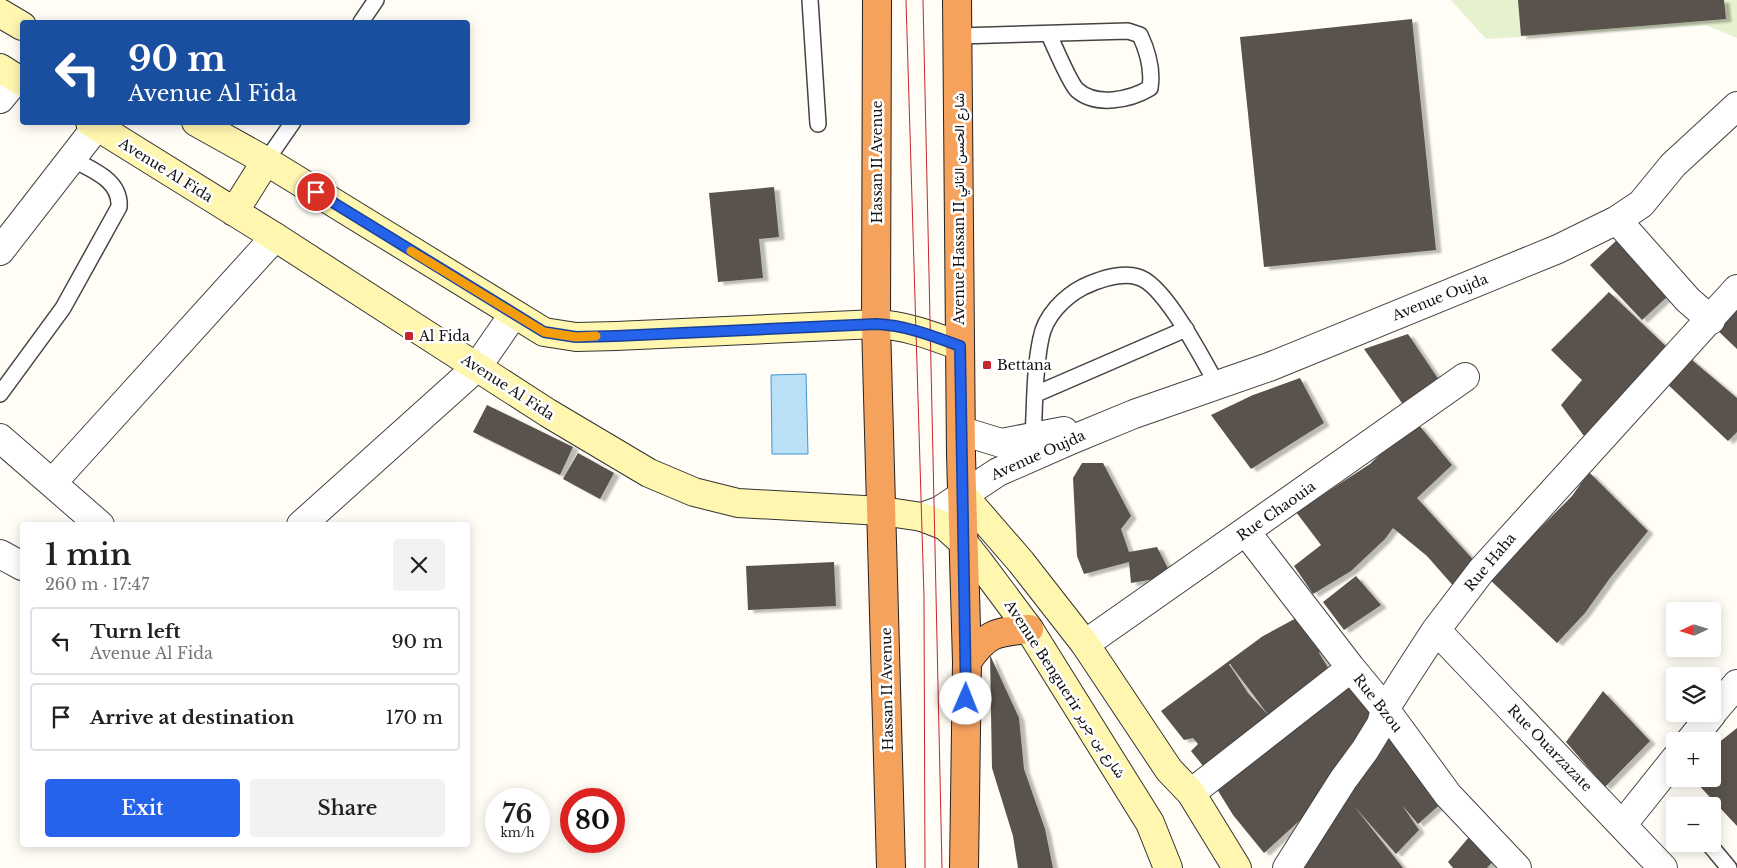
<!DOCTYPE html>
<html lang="en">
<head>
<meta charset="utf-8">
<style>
	:root { --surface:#fff; --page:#f2f2f2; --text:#202124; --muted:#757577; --line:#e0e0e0; --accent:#2563eb }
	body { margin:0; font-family:"Libre Baskerville",Vazirmatn,serif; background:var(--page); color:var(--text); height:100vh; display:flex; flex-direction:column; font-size:19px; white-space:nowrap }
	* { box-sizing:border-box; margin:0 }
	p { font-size:16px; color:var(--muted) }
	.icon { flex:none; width:28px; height:28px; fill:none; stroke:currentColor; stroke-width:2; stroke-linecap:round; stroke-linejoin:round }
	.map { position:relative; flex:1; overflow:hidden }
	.details { position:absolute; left:20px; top:522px; width:450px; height:325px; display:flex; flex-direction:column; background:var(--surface); border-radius:5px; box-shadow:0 2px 12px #0003 }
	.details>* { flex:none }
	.top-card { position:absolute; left:20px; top:20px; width:450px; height:105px; border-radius:5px; box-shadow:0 2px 12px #0003; background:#1a4fa0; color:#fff; overflow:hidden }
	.needle { width:32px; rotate:266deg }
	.fabs { position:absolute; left:1666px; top:602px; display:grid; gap:10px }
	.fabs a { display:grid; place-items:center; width:55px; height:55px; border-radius:5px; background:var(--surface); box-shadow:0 2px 12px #0003; font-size:25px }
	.speed { position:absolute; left:485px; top:788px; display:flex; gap:10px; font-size:25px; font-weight:700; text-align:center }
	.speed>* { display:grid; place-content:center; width:65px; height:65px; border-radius:50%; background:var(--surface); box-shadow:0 2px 12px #0003; line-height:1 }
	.speed small { font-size:12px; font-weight:400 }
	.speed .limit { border:8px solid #d22; background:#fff; color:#111 }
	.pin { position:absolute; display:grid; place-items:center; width:42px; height:42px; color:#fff; margin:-21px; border:2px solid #fff; border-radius:50%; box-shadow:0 1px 5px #0007 }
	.me { position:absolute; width:55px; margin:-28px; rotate:1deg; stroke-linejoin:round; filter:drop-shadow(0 0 4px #0008) }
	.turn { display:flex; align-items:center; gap:18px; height:105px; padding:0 25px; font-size:22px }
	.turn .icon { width:65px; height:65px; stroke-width:2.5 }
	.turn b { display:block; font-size:35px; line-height:42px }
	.round { display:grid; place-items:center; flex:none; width:52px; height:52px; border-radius:5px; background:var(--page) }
	.headline { display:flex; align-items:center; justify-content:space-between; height:85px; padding:0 25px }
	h1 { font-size:30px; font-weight:600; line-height:38px }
	.button { display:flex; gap:10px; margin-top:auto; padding:10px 25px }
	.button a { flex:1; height:58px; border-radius:5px; background:var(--accent); color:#fff; font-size:20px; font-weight:600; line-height:58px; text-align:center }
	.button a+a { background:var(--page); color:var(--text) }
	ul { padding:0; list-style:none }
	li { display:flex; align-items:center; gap:15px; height:68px; margin:0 10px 8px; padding:0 15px; border:2px solid var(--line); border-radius:5px }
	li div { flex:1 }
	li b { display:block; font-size:19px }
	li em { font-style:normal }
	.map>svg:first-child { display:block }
</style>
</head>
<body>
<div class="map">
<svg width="1737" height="868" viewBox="0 0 1737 868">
	<defs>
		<filter id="shadow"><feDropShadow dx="5.5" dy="3" stdDeviation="1" flood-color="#0004"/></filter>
	</defs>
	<rect width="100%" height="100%" fill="#fffdf5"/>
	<path fill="#e6f2cf" d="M1451,0H1737V38L1706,25L1486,39Z"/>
	<path fill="#b9e0f7" stroke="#3f96cf" d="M806,374L808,454H772L771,375Z"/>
	<path fill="#5a524d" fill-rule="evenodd" filter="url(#shadow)" d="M1518,0H1724L1726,19L1521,36Z
		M1412,19L1436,250L1264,267L1240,37Z
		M774,187L779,237L759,239L763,278L718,282L709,193Z
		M1617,240L1668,296L1642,320L1590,265Z
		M1609,292L1671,351L1587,440L1561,405L1582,380L1551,350Z
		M1737,305V349L1714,327Z
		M1408,334L1441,383L1404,406L1364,349Z
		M1686,355L1737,398V432L1728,441L1663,380Z
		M1300,378L1324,423L1251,469L1211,415L1253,395Z
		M487,405L573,447L560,475L473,432Z
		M1418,424L1452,465L1417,498L1478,565L1456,589L1427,556L1393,528L1385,539L1351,571L1313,594L1294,566L1321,545L1296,512L1370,464L1398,437Z
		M578,453L614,473L600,499L563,479Z
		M1082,463H1103L1131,516L1121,529L1129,552L1157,547L1172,576L1131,583L1129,562L1084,574L1077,556L1073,478Z
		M1589,472L1648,531L1610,578L1585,613L1557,643L1489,579L1572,496Z
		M834,562L836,606L748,610L746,566Z
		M1356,576L1381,605L1344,630L1323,602Z
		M1300,616L1327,641L1319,653L1332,674L1208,772L1191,751L1198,744L1193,738L1184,740L1161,711L1263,636ZM1229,664H1230L1269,716L1248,693Z
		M990,655L1019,718L1024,769L1045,829L1053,868H1018L1013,836L992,768Z
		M1350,678L1378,711L1308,813L1264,853L1233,815L1212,781Z
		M1603,691L1650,741L1605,787L1566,742Z
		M1389,728L1445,800L1418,824L1402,805L1419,830L1396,854L1354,806L1403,868H1301Z
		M1737,728V826L1693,779H1712V748Z
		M1474,831L1496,858L1487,868H1453L1448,862Z"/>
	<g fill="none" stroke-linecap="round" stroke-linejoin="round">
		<defs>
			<path id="lane" d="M810,0L818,124
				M361,22L376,0
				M959,36L1128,31L1140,35C1148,52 1153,69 1150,88C1130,100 1096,107 1077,90C1069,82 1055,47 1049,35
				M266,161L293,122
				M0,394L63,308L119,207C121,180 92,170 72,159
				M1036,394L1186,329
				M1033,437C1035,405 1034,370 1041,338C1045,316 1064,297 1083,287C1098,280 1121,272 1138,277C1165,284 1204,362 1218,386
				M1709,844L1729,868"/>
			<path id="street" d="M0,99L17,78
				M1617,220L1688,300L1711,320
				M0,251L97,126
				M962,431L1001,443L1064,431
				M0,438L100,525
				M53,482L275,237
				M922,517L939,511L998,472L1071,440L1134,414L1269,367L1558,249L1617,220L1641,204L1673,165L1737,106
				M301,525L477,367L513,315
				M1246,532L1351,668L1385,709L1448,795L1517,868
				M0,554L22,566
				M1436,630L1663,868
				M1085,644L1465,377
				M1712,713L1737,684
				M1690,741L1712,714
				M1191,793L1351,668
				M1623,824L1675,759
				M1287,868L1343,780L1365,750L1381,724L1385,709L1408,673L1436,630L1481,571L1737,289"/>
			<path id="secondary" d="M0,13L22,26
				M0,68L22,82
				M90,122L275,237L548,413L649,473L694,492L738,503L882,511L922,517L945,526L963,542L979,562L1029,629L1150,823L1168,868
				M196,122L266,161L544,332L576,337L616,336L876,324C905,325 933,336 960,346
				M234,212L266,161
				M962,494L1021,562L1085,644L1169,770L1191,793L1237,868"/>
			<path id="highway" d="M877,0L876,324L891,868
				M957,0L961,455L967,662L964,868
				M967,662C986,633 996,632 1029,629"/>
		</defs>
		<use href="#lane" stroke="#444" stroke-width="18"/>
		<use href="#street" stroke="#444" stroke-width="30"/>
		<use href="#secondary" stroke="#333" stroke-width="30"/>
		<use href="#highway" stroke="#222" stroke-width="30"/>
		<use href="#lane" stroke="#fff" stroke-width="15"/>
		<use href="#street" stroke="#fff" stroke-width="28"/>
		<use href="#secondary" stroke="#fff6b0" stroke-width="28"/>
		<use href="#highway" stroke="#f5a25d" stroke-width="28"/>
		<path stroke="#c4262e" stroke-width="1" d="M906,0L924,597L925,868
			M923,0L942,868"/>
	</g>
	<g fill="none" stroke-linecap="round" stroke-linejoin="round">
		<defs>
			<path id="route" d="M316,192L544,332L576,337L616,336L876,324C905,325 933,336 960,346L966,699"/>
		</defs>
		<use href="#route" stroke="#184099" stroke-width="12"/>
		<use href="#route" stroke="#2563eb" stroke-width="9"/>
		<path stroke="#f59e0b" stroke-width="9" d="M411,251L544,332L576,337L596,336"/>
	</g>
	<g fill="#c4262e" stroke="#fff" stroke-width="2">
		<rect x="404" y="331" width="10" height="10" rx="2.5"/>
		<rect x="982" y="360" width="10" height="10" rx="2.5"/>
	</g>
	<g text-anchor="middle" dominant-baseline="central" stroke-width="5" stroke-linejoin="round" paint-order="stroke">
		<g font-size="14" fill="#111" stroke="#fff">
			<text transform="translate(877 162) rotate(-90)">Hassan II Avenue</text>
			<text transform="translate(166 170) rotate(32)">Avenue Al Fida</text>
			<text transform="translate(959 209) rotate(-90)">Avenue Hassan II شارع الحسن الثاني</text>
			<text transform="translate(1440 297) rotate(-22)">Avenue Oujda</text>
			<text transform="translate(508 387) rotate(33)">Avenue Al Fida</text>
			<text transform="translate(1038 455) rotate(-24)">Avenue Oujda</text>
			<text transform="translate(1276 511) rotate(-35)">Rue Chaouia</text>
			<text transform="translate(1490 562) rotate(-50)">Rue Haha</text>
			<text transform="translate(887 689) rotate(-91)">Hassan II Avenue</text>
			<text transform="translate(1065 689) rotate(57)">Avenue Benguerir شارع بن جرير</text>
			<text transform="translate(1378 703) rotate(52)">Rue Bzou</text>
			<text transform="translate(1550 748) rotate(46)">Rue Ouarzazate</text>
		</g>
		<g font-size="14" fill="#111" stroke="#fff" text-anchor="start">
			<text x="419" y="336">Al Fida</text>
			<text x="997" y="365">Bettana</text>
		</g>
	</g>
</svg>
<div class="fabs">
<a><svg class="needle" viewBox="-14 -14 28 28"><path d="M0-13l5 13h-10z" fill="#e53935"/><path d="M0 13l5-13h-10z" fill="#757577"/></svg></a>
<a><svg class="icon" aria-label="layers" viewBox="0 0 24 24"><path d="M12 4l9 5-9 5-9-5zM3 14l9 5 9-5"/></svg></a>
<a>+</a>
<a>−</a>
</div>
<div class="speed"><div>76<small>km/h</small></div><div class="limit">80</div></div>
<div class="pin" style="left:316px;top:192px;background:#d93025"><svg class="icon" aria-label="arrive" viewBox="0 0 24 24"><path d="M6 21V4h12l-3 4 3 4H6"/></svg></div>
<svg class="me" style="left:966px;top:699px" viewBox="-20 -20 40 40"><circle r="19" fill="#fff"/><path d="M0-13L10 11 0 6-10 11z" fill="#2563eb"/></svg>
<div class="top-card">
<div class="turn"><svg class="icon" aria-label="left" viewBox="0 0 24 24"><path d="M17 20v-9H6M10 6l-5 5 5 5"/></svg><div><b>90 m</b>Avenue Al Fida</div></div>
</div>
<section class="details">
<div class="headline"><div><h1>1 min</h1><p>260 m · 17:47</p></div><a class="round"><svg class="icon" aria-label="close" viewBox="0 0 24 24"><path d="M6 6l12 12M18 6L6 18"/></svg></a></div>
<ul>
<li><svg class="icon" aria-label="left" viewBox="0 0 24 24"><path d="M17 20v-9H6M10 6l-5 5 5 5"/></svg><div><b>Turn left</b><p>Avenue Al Fida</p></div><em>90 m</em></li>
<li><svg class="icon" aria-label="arrive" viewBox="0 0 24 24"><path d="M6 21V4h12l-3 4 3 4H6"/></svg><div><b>Arrive at destination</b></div><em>170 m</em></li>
</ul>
<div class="button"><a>Exit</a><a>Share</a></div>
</section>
</div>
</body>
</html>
